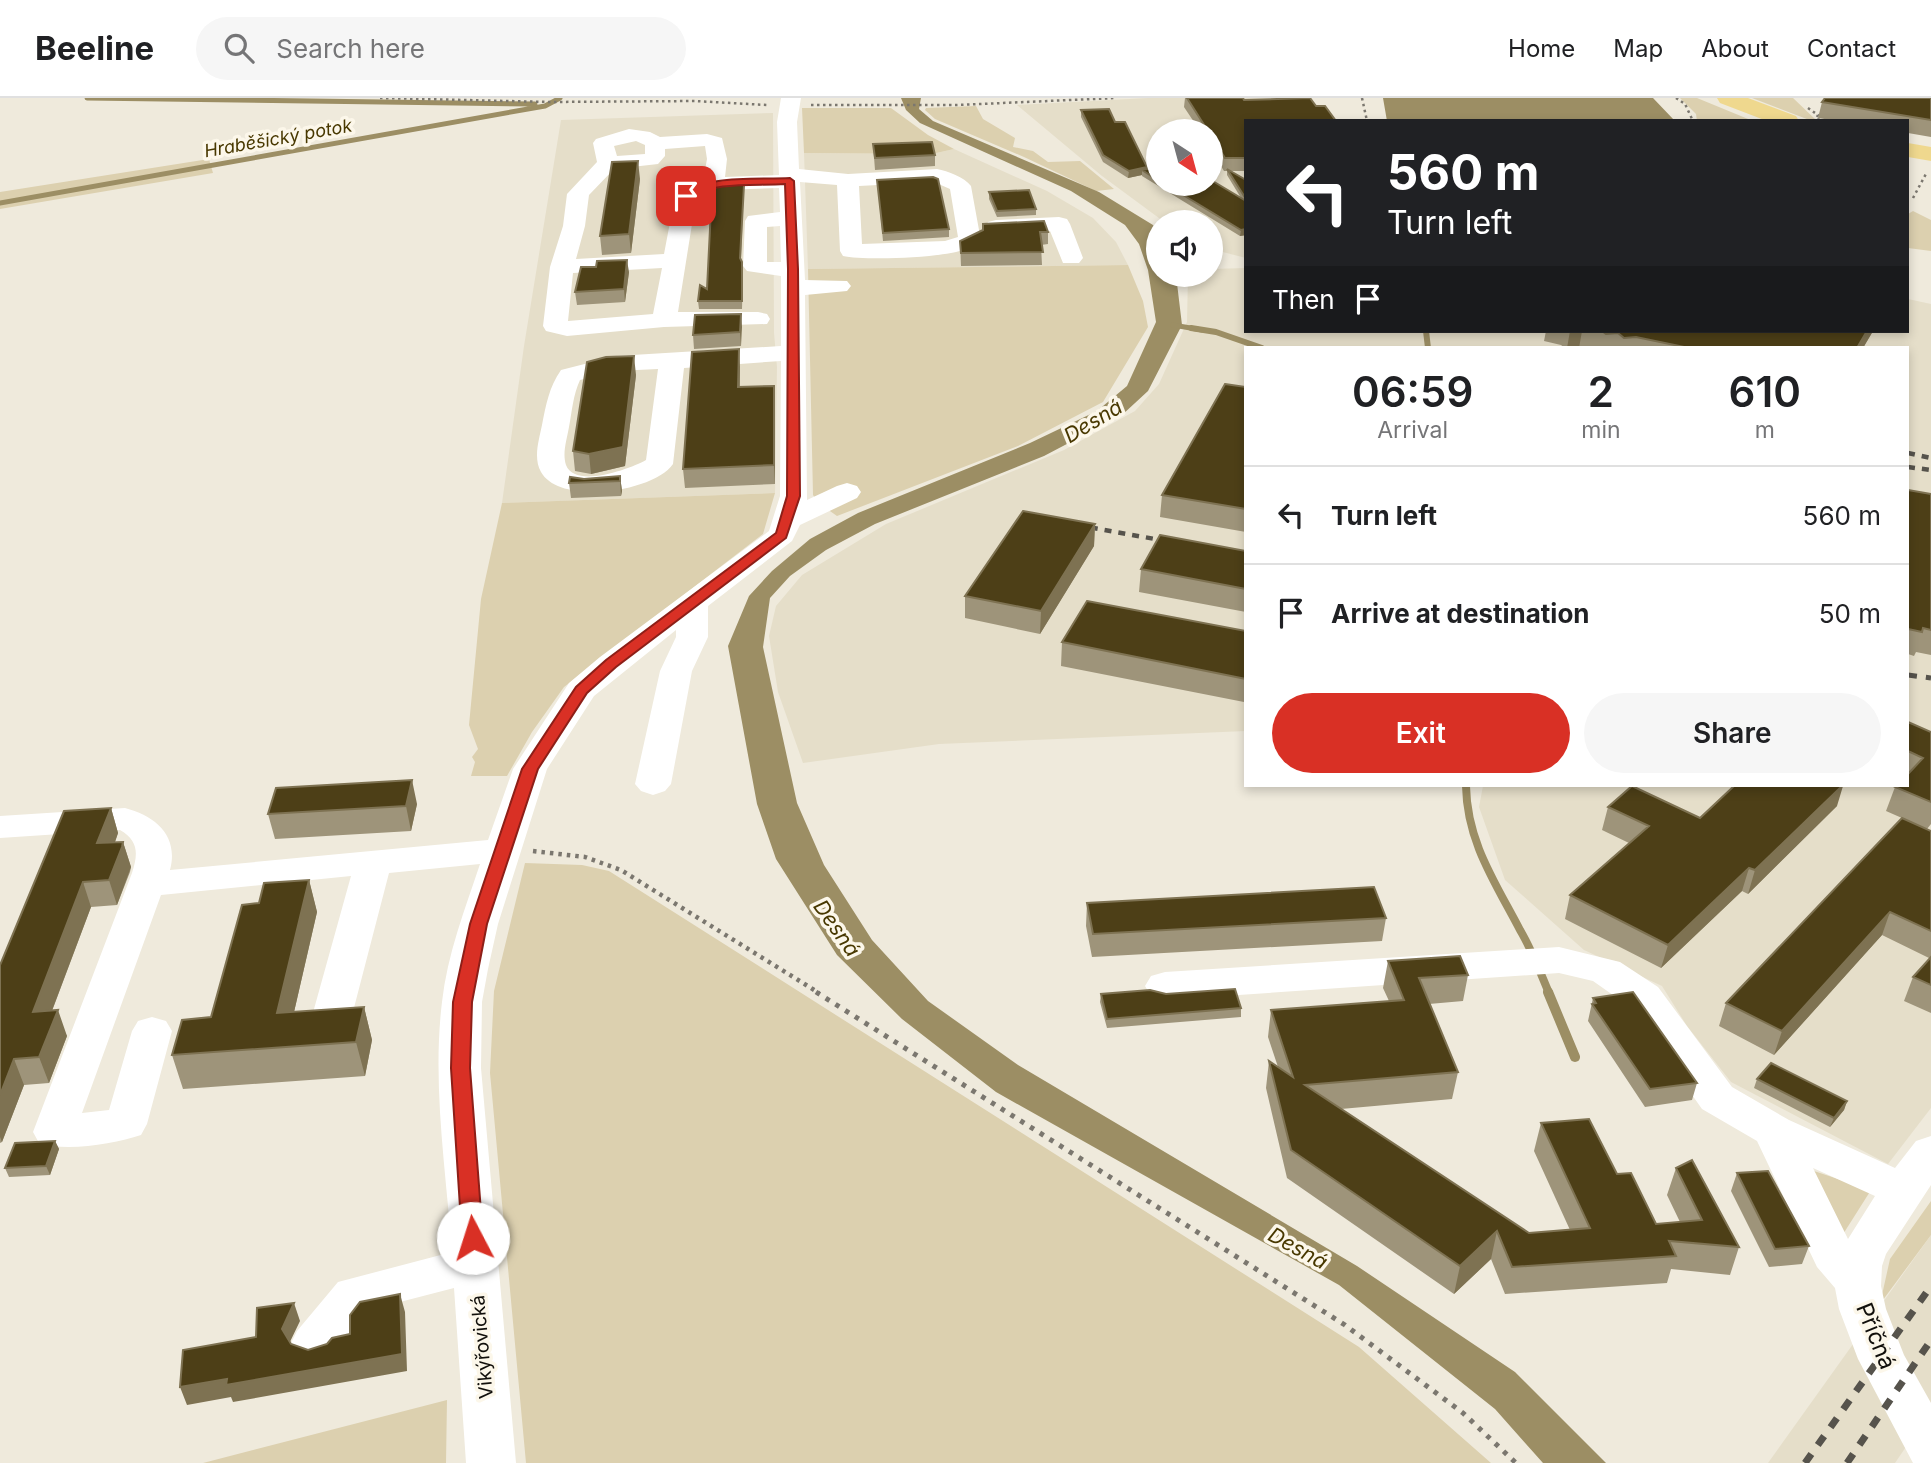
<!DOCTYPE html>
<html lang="en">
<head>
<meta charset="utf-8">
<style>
	:root { --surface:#fff; --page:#f6f6f6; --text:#202124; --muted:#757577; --line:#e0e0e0; --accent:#d93025 }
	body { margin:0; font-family:Inter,sans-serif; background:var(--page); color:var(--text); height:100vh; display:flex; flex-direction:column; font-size:26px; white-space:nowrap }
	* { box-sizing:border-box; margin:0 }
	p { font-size:23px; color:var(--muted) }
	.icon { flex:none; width:38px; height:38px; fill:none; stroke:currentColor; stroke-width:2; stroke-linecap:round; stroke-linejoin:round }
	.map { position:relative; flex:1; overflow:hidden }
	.sheet { position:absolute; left:1244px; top:248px; width:665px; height:441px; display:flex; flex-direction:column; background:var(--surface); border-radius:0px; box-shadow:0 4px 10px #0003 }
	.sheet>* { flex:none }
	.banner { position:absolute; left:1244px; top:21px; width:665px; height:214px; border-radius:0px; box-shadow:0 4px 10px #0003; background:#202124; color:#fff; overflow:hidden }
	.needle { width:46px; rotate:144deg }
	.fabs { position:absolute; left:1146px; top:21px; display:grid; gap:14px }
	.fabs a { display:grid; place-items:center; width:77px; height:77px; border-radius:50%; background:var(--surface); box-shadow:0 4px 10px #0003; font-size:35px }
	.pin { position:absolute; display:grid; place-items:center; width:60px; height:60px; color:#fff; margin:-30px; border-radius:14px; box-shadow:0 4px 10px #0006 }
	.me { position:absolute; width:77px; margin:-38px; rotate:355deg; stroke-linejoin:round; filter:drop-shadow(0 0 5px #0008) }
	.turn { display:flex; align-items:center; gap:24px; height:147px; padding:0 28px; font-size:32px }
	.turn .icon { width:91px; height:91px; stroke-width:2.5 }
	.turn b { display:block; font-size:49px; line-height:60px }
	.then { display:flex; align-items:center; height:66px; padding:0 28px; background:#0003; gap:14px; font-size:26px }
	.eta { display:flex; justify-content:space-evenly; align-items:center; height:119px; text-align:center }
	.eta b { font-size:42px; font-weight:600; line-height:49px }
	.cta { display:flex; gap:14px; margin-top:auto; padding:14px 28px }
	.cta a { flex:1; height:80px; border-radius:42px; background:var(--accent); color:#fff; font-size:28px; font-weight:600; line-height:80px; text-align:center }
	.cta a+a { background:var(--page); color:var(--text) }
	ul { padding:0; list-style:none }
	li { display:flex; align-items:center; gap:21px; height:98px; padding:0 28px; border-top:2px solid var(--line) }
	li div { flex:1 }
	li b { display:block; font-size:26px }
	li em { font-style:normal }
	header { display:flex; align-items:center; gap:42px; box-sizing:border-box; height:98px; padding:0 35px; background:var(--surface); border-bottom:2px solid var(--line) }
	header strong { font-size:33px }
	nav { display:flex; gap:38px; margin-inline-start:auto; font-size:24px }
	.search { width:490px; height:63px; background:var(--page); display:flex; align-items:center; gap:18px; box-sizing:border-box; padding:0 24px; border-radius:38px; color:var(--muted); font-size:26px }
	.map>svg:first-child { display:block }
</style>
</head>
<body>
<header>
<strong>Beeline</strong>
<div class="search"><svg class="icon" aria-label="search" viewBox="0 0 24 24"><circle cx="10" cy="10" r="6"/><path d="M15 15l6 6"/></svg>Search here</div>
<nav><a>Home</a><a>Map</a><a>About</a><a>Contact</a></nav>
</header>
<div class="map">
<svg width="1931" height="1365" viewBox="0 0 1931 1365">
	<rect width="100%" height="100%" fill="#efeadc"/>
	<path fill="#e5dec9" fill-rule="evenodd" d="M1148,0H1270L1287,23H1246V160L1211,151V124L1163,123L1102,78L1017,7ZM1158,33H1211V86H1158Z
		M773,15L774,235L777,269L775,395L502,405L524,248L561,22Z
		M954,51L1047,93L1093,120L1116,144L1128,167L808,171L804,55L932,56Z
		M1246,170V233H1908V201L1931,206V1010L1888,1066L1731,984L1687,928L1662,888L1584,852L1505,782L1479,709L1483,688H1908V250H1246V633L939,646L803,665L778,594L769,538L776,508L802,477L886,426L1064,352L1135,313L1159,286L1187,224L1188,177H1211V171Z
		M1931,1137V1312L1895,1365H1768Z"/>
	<path fill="#dcd0af" d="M1680,0H1697L1753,23H1697L1696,16Z
		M1752,0H1793L1815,21L1823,23H1812Z
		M976,8L983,21L1015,40L1013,49L1033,53L1048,64L1080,63L1114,91L1096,93L1024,59L935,21L925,12L926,10Z
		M802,10H891L928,37L954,51L932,56L804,55Z
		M209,61L213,75L0,111V94Z
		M1913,113L1931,122V153L1908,150V116Z
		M1128,167L1143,203L1148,229L1103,304L1018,348L837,418L820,406L813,397L808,171Z
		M775,395L763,436L564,589L532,634L507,678H471L475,664L472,659L478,651L469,627L481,501L502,405Z
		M525,765L582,767L609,773L1359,1249L1491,1365H526L490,975L494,893Z
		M1805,1070L1871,1092L1840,1141Z
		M1931,1103V1137L1880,1206L1890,1161Z
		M447,1302L446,1365H203Z"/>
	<path fill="#9c8e64" d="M901,0H921L919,11L933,23L1099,94L1153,127L1158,136V177H1176L1182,227L1148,293L1122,317L1044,358L875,426L826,452L790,478L770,500L763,549L797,705L824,767L872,842L928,903L1018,967L1357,1168L1515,1274L1606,1365H1543L1495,1311L1339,1187L996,994L902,921L837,857L776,761L757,706L728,548L749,498L772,473L810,441L858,415L1030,345L1097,313L1127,288L1156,224L1148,172L1139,146L1125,127L1071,93L920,25L906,12Z
		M1383,0H1653L1674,22L1387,23Z"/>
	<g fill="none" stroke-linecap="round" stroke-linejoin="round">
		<path stroke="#9c8e64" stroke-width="5" d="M87,0L535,6
			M0,105L545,8L560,0
			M1173,227L1202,232"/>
		<path stroke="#9c8e64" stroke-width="6" d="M1191,230L1216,234L1262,250
			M1426,233L1428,250"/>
		<path stroke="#9c8e64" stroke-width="8" d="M1466,688C1467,744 1495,784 1520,832C1532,852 1540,874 1549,895"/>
		<path stroke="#9c8e64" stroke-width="10" d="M1548,894L1575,959"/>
		<path stroke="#7b776f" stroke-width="2.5" stroke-dasharray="2.5 3.5" stroke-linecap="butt" d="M380,0L550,4L695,3L767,7
			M1362,0L1367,23
			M1676,0L1685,6L1693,23
			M811,7H957L1116,0
			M1808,10L1818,17L1816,21L1827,23
			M1913,100L1927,74"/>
		<path stroke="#7b776f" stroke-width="4.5" stroke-dasharray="3.5 5" stroke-linecap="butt" d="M533,753L585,759L621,772L819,895"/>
		<path stroke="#7b776f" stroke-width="5" stroke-dasharray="4.5 7" stroke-linecap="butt" d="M816,894L1345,1227L1463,1315L1516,1365"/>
		<path fill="#fff" fill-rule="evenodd" d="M781,0H801L797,24L799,71L848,76L937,71C948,73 964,79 971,88L981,143C969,161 865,163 843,158L840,153L837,87L800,84L805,182L847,183L851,188L847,193L805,197L807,402L837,388L847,385L857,388L861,394L857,400L800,427L792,443L708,508V539L692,573L671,686L665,693L653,697L641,693L635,686L660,573L676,539V532L594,598L547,671L498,826L488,871L482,904L481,970L516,1365H466L454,1190L369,1212L331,1261L314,1267L297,1261L290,1247L297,1233L338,1184L452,1154C446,1072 432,986 442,904C447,857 465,811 480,766L389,775L349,929L343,939L329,943L315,939L309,929L351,778L161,797L82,1015L109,1012L132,933L138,923L152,919L166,923L172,933L147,1026L141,1037C114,1046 66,1054 39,1045L33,1034L132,775C138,756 139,743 120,732L0,740V718L125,710C156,718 179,738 170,772L488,742L513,671L569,585L600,559L769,433L780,398L781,263L684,270L673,366C654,394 560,408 541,374C533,360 539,342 542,327C546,307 549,289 561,272L616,258L781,248V178L747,173L743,168L745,123L748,118L780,114L779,90L722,92L696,101L678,214H758L767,216L770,221L767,226L664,229L567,238L546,233L543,228L550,169L563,128L567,96L597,64L593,45L596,41L629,31L650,34L660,39L707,36L722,40L727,61L725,79L779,77L777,24ZM636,43L645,47V56L617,58L614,48ZM705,48L707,61L703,83L689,87L675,98L664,156L576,161L585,128L589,97L614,71L658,66L665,58V51ZM934,84L950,91L958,139L945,143L862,146L859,88ZM780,128L781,164H767V129ZM662,170L653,216L568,223L573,175ZM658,271L646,362C630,371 575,391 566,367C562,355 567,341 569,329C572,313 573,297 580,282L616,273Z
			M1059,119L1067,121L1070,126L1083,160L1079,165H1063L1050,133L996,136L988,134L985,129L988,124L996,122Z
			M1559,849L1620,864L1658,889L1732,989L1789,1022L1895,1070L1916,1043L1931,1038V1087L1886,1156L1882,1168L1881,1188L1886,1211L1904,1257L1931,1305V1365H1913L1858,1261L1839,1211L1835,1190L1817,1169L1757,1043L1702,1011L1630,909L1593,883L1559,875L1165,902L1151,898L1145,888L1151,878L1165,874ZM1813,1070L1875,1098L1848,1141Z"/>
		<path fill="#efd88e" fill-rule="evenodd" d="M1717,0H1748L1796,18L1799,23H1767L1720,5Z
			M1908,45L1931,49V63L1908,59Z"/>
		<path stroke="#56534c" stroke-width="4.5" stroke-dasharray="7 7" stroke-linecap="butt" d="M1908,355L1931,360
			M1908,369L1931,372
			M1077,427L1177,445"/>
		<path stroke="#56534c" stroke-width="5" stroke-dasharray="9 9" stroke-linecap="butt" d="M1908,577L1931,580"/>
		<path stroke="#56534c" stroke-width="7" stroke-dasharray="11 11" stroke-linecap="butt" d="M1805,1365L1931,1188
			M1847,1365L1931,1242"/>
	</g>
	<path fill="#9e947a" d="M1185,0H1243L1246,23V73H1231L1246,82V137L1240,138L1142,78V77L1128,80L1103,64L1081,19V12L1147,71L1158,69V86H1211L1241,100L1227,77V73H1224L1211,52V33H1200L1184,9Z
		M1931,0V39L1908,35V23H1837L1818,20L1822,4Z
		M873,46L935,57V68L875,72Z
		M640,81L631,155L602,157L600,138Z
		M877,82L949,131V139L883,143Z
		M744,87L741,162L743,172L742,211H699L698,203L707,191Z
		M989,94L1036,111V117L997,119L989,101Z
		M983,132L1048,134V146L1041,147L1042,167L961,168L960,143Z
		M629,174L625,204L577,207L575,194Z
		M741,216V248L694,251L693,237Z
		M1546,233H1873L1863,250H1565L1561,247L1544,243Z
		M740,269V289L774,288L775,306V386L685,390L683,371Z
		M636,277L625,368L591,376L575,373L573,353Z
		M1246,289V434L1160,419L1162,397Z
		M620,378L622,393L621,398L571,400L569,385L584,381Z
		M1908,392L1931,396V557L1916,554L1914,558L1908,556Z
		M1095,426L1094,448L1040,536L965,520V498Z
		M1246,453V514L1139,494L1141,471Z
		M1246,533V600L1244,604L1061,568L1062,544Z
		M1908,624L1931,634V726L1927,731L1886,713L1895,689L1908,688Z
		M417,706L411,733L275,741L268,716Z
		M1837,708L1748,796L1742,793L1661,870L1565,821L1570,797L1629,745L1602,732L1608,709L1700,720Z
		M111,710L118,735L115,744H123L131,769L130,774L117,807L91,809L52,913L67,938L49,985L24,987L2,1044L0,1045V867Z
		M1931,733V915L1904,903L1913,879L1928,863L1929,860L1882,837L1774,957L1719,928L1726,905Z
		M309,782L317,814L294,914L364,909L372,942L365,978L183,991L172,957L211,919L259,805Z
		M1087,805L1386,820L1382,843L1092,859L1086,828Z
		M1388,863L1468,877L1463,903L1429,906L1458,974L1452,1001L1341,1011L1529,1135L1570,1132L1534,1053L1541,1025L1617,1076L1656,1126L1680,1124L1667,1097L1676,1070L1739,1149L1730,1177L1671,1171L1667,1185L1505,1196L1491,1161L1454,1196L1287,1080L1266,990L1269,963L1278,969L1268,939L1271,912L1389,903L1383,890Z
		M1101,896H1166L1241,910V919L1107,930L1100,904Z
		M1593,900L1697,985L1692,1002L1645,1009L1588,923Z
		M1757,981L1847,1003L1844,1012L1830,1029L1754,990Z
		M55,1043L59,1051L50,1077L9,1079L5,1070Z
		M1737,1075L1809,1148L1802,1166L1769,1169L1731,1093Z"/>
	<path fill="#7e7252" d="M638,63L640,81L631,155L629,136Z
		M1147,69V75L1142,72V77L1128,80L1129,73Z
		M1246,131V137L1240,138L1241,132Z
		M627,162L629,174L625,204L624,191Z
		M741,216L742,229L741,248L740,234Z
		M1570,233H1582L1579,250H1567Z
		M1867,233H1873L1863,250H1857Z
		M739,251L740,269L739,307L738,289Z
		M634,258L636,277L625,368L591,376L589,356Z
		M774,288L775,306V386L774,367Z
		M620,378L622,393L621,398L620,383Z
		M1095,426L1094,448L1040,536L1041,513Z
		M412,682L417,706L411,733L406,708Z
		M1842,688H1843L1837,708L1748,796L1755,772Z
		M111,710L118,735L106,770L97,745Z
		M123,744L131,769L117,807L109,782Z
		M1749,770L1742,793L1661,870L1668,847Z
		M309,782L317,814L286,949L277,915Z
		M83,784L91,809L42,939L33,914Z
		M1890,814L1882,837L1774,957L1782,933Z
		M364,909L372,942L365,978L356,944Z
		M58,912L67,938L49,985L39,959Z
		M14,961L24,987L2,1044L0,1039V997Z
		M1847,1003L1844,1012L1830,1029L1834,1020Z
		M55,1043L59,1051L50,1077L46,1068Z
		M1497,1133L1491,1161L1454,1196L1460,1168Z
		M400,1196L405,1214L407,1273L233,1304L231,1299L187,1307L180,1289L227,1281L402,1256Z
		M294,1205L300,1223L288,1248L282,1231Z"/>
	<path fill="#4d3f17" stroke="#7e7252" stroke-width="2" d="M1187,0H1243L1244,2L1310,0L1316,8H1325L1336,23H1246V60H1225L1211,38V33H1208Z
		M1825,0H1931V22L1822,4Z
		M1109,11L1115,24H1125L1147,69L1129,73L1103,57L1081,12Z
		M932,44L935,57L875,60L873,46Z
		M638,63L629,136L600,138L612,64Z
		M1158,69V82L1142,72Z
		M1227,71L1246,82V101Z
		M933,79L938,81L949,131L883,135L877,82Z
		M1211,82L1246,103V131L1241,132L1165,86H1211Z
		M722,87H744L740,160L742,164V203H698L700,187L707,191L712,91Z
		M1029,92L1036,111L997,113L989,94Z
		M1044,123L1048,134H1040L1043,154L961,155L960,143L983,132V126Z
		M627,162L624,191L575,194L581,169H596L597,163Z
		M741,216L740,234L693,237L695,217Z
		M1602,233H1867L1857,250H1689L1636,239L1624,240L1618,235L1606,236Z
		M739,251L738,289L774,288V367L683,371L692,254Z
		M634,258L623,349L589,356L573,353L587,264L606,259Z
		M1225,286L1246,289V411L1162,397Z
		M620,378V383L569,385L570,379L584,381Z
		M1908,392L1931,396V532L1923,530L1922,534L1908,531Z
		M1023,413L1095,426L1041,513L965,498Z
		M1160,437L1246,453V491L1141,471Z
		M1087,503L1246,533V581L1062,544Z
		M1908,624L1931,634V704L1895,689L1896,688H1908V676L1923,660L1908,653Z
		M412,682L406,708L268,716L276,690Z
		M1632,688L1700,720L1734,688H1842L1755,772L1749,770L1668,847L1570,797L1649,728L1608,709Z
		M111,710L97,745L123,744L122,749L109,782L83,784L33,914L58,912L39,959L14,961L0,997V867L64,713Z
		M1902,720L1931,733V833L1890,814L1782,933L1726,905Z
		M309,782L277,915L364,909L356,944L172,957L182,922L211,919L242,807L259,805L264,785Z
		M1374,789L1386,820L1093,836L1087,805Z
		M1460,858L1468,877L1419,880L1458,974L1305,987L1529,1135L1590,1130L1541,1025L1589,1021L1617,1076L1631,1075L1656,1126L1702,1122L1676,1070L1692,1062L1739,1149L1669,1143L1676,1158L1512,1169L1497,1133L1460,1168L1291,1052L1269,963L1293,979L1271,912L1404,902L1388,863Z
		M1931,859V887L1913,879Z
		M1235,891L1241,910L1107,921L1101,896L1150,892L1166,896Z
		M1633,894L1697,985L1650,991L1592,906L1596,905L1593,900Z
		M1771,965L1847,1003L1834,1020L1757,981Z
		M55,1043L46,1068L5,1070L15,1045Z
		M1768,1073L1809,1148L1775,1151L1737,1075Z
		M400,1196L402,1256L226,1287L227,1281L180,1289L183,1252L256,1239L257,1210L294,1205L282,1231L291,1246L308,1252L327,1246L332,1240L350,1236V1217L360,1204Z"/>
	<path fill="#d93025" stroke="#8d1f18" stroke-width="2" d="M790,80L794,83L798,171L800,398L786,440L616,569L587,595L538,671L487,826L472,904L470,970L483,1140L480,1146L473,1148L465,1146L462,1140L451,970L453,904L470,826L522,671L576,589L606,562L776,435L787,398L788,171L785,86C754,88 715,83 689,100L681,98C703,76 759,82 790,80Z"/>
	<g text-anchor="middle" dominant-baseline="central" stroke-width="7" stroke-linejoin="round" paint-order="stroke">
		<g font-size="18" font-style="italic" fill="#483800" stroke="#fcf7ea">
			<text transform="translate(278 40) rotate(-10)">Hraběšický potok</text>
		</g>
		<g font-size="19" fill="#110f0b" stroke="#fcf7ea">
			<text transform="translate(482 1249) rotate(-95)">Vikýřovická</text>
		</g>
		<g font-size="21" font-style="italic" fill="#483800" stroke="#fcf7ea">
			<text transform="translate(1093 323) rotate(-31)">Desná</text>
			<text transform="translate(837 830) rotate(55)">Desná</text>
			<text transform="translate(1298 1150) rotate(29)">Desná</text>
		</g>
		<g font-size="23" fill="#110f0b" stroke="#fcf7ea">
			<text transform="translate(1876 1238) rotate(68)">Příčná</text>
		</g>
	</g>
</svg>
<div class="fabs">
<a><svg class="needle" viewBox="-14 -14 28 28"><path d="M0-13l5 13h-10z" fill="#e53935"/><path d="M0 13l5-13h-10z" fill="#757577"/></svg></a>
<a><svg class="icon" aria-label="sound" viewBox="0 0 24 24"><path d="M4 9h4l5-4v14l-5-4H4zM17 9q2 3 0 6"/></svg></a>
</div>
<div class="pin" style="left:686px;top:98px;background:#d93025"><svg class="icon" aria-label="arrive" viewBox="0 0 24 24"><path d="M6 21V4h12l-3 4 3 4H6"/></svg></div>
<svg class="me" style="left:473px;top:1140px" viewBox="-20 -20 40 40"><circle r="19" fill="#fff"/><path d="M0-13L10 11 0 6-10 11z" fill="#d93025"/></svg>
<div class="banner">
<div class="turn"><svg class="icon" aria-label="left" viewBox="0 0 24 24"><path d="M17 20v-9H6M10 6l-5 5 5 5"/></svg><div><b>560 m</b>Turn left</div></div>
<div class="then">Then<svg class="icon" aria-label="arrive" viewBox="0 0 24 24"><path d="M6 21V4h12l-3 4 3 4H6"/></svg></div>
</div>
<section class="sheet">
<div class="eta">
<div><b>06:59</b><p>Arrival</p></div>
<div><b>2</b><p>min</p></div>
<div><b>610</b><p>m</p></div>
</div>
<ul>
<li><svg class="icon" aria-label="left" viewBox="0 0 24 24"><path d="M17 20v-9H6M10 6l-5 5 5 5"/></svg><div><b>Turn left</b></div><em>560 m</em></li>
<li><svg class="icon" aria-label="arrive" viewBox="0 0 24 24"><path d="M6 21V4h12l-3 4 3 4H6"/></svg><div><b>Arrive at destination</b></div><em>50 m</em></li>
</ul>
<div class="cta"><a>Exit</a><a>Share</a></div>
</section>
</div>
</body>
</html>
